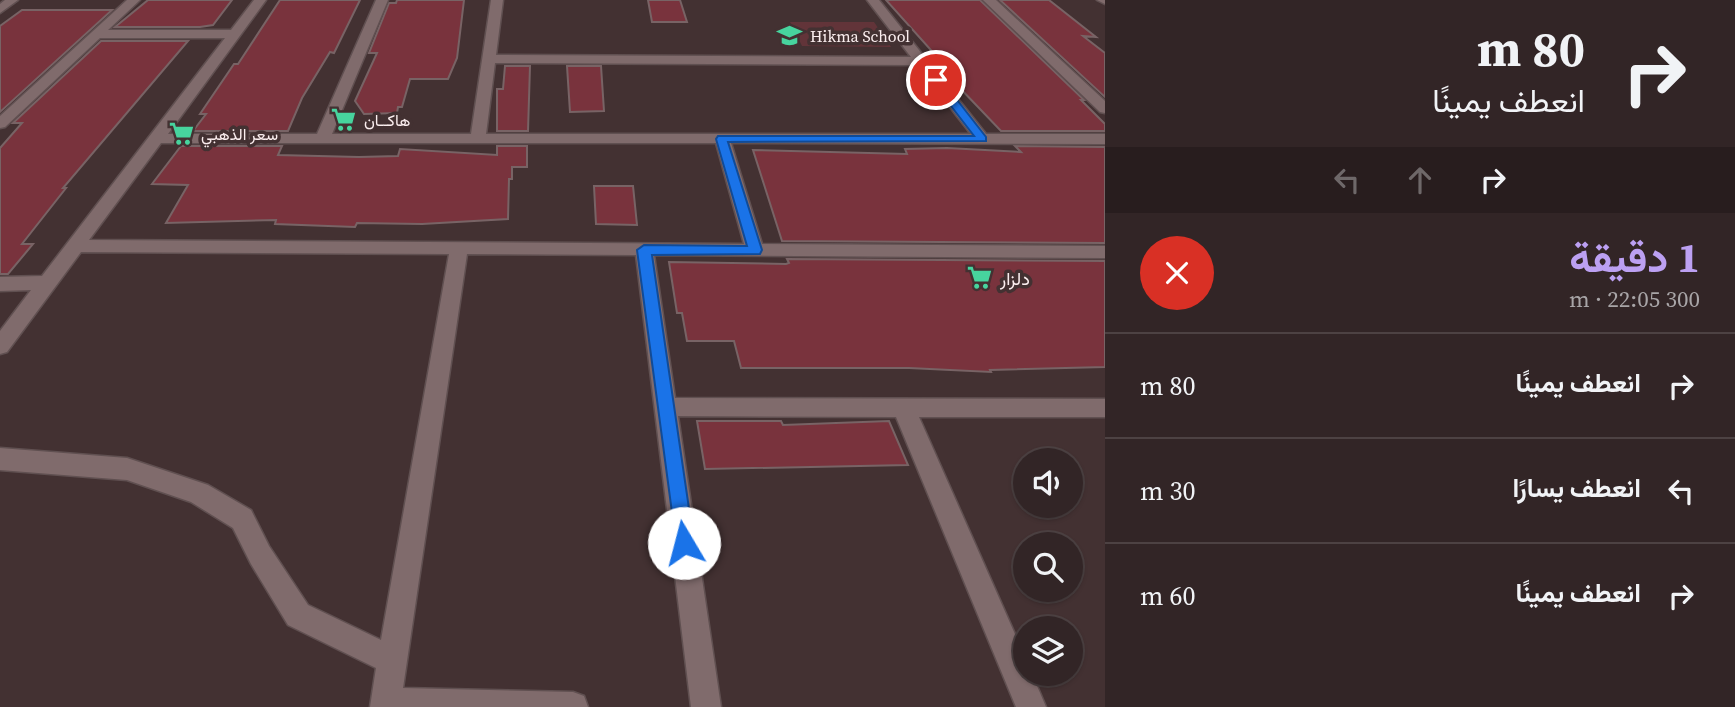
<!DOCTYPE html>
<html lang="ar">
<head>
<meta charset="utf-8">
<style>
	:root { --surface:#322526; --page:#3d3132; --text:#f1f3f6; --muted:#a8a5a7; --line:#4d4243; --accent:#bca0f2 }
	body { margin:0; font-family:"Source Serif 4",Vazirmatn,serif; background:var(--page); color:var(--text); direction:rtl; height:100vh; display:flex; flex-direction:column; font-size:26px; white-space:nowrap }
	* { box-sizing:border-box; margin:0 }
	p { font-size:23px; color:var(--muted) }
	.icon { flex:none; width:38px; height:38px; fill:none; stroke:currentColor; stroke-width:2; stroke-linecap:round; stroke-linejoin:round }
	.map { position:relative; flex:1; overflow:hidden; direction:ltr }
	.panel { display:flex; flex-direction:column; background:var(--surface); width:630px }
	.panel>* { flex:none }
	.hud { background:#322526; color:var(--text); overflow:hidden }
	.fabs { position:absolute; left:1013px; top:448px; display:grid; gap:14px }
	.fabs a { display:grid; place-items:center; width:70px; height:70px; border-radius:50%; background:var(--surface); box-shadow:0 2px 5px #0004,0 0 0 2px var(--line); font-size:35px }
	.pin { position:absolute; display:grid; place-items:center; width:60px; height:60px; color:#fff; margin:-30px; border:4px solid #fff; border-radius:50%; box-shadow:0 2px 7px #0007 }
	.me { position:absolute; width:77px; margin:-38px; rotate:352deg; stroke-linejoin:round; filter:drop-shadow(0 0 5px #0008) }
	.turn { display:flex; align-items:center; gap:24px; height:147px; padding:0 35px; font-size:32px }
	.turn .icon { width:91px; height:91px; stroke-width:2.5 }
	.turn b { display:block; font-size:49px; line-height:60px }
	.lanes { display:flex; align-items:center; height:66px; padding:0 35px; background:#0003; justify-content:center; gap:35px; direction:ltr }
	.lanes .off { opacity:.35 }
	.round { display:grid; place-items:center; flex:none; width:74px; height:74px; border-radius:37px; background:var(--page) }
	.head { display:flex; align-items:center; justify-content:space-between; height:119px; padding:0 35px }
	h1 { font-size:42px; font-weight:700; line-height:52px; color:var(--accent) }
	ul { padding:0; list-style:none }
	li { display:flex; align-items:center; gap:21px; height:105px; padding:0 35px; border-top:2px solid var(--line) }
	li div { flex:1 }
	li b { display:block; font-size:26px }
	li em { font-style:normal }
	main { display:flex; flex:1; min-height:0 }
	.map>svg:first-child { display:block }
</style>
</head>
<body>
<main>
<section class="panel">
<div class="hud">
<div class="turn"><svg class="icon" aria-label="right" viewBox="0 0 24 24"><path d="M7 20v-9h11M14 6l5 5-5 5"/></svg><div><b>80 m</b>انعطف يمينًا</div></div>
<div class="lanes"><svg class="icon off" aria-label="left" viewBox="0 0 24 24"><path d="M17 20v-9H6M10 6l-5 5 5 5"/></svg><svg class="icon off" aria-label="ahead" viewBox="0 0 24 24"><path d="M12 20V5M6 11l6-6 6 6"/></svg><svg class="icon" aria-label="right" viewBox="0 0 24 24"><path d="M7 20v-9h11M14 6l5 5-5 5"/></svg></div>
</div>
<div class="head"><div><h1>1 دقيقة</h1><p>300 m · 22:05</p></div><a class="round" style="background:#d93025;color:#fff"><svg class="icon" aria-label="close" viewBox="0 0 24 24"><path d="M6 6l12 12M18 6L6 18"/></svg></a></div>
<ul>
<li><svg class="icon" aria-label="right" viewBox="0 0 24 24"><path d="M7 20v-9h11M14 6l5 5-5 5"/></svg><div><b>انعطف يمينًا</b></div><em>80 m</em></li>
<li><svg class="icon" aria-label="left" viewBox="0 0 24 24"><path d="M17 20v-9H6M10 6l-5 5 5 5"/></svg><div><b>انعطف يسارًا</b></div><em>30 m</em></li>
<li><svg class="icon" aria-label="right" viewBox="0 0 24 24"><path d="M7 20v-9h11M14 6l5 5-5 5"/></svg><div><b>انعطف يمينًا</b></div><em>60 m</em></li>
</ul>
</section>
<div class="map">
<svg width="1105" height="707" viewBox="0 0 1105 707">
	<rect width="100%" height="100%" fill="#433132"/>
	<path fill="#623439" d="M790,22H874L891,47L802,46Z"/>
	<path fill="#79333d" stroke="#786365" stroke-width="2" d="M148,0H232L213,25L200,27H115Z
		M280,0H360L334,53L330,52L302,98L288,131H193L206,114H200L234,64H238Z
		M397,0H464L457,58L448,79H410L402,107H398L397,113L364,114L355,101L377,53H369L389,3H396Z
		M648,0H680L687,22H652Z
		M886,0H980L1084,100H1081L1105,124V131H1001L957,85L936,59H939Z
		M1000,0H1049L1096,37L1083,36L1105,53V97Z
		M22,10H112L0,112V26Z
		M101,41H188L63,188H66L22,244H33L8,274H0V148L22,123H13Z
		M505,66H530L528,131H497V89H503Z
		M567,66H601L604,111L570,112Z
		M181,146H282L278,155L359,157L398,156L400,149L497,155V146H527V167H512V179H509L508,219L422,224L357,223L355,227L275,224L276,220L166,223L188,185L152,184Z
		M1015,146L1105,147V243L782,241L753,150L907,154L905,149L947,148L1021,152Z
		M594,186H633L637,225L596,224Z
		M787,259L1105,261V367L990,370L991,372L909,368H741L734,341H687L682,313H677L669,262L786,264L789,263Z
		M697,421H781L783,425L889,421L908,465L705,469Z"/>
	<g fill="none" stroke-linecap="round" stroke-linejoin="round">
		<defs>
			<path id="minor" d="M5,0H18L0,13V4Z
				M127,0H140L108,30H231L254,0H266L168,134H317L376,0H388L332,134H471L491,0H503L496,55L911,57L867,0H879L986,134H1105V144L731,143L762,244L1105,246V258L654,255L675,398L1105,399V417H919L1026,659V674H1032L1046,707H1016L896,417L678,416L721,707H691L636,255L467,254L403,688L573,692L584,696L588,707H370L376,668L288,625L251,564L233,528L191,502L127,480L0,470V448L127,458L208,485L251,510L269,546L308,605L381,640L449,254L81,252L7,352L0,354V331L31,290L0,291V277L42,276L225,38H100L5,127L0,128V116ZM495,63L917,65L971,134H486ZM161,143H716L744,244L89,240Z
				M983,0H996L1105,101V113L1100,112Z
				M1097,0H1105V4Z"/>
		</defs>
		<use href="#minor" stroke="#605051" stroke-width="3"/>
		<use href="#minor" fill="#806b6c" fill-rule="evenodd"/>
	</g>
	<path fill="#1a73e8" stroke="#114b97" stroke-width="2" d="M936,77L940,78L986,137V141L728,142L762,250L760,254L652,255L694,543L691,550L684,553L677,550L637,250L644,245L747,246L716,139L718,136H974L931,80Z"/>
	<defs>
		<symbol id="school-bare" viewBox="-9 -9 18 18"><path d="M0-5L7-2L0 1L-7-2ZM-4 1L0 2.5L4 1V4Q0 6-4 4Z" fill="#47d49e" stroke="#433132" stroke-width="2.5" paint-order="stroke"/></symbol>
		<symbol id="supermarket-bare" viewBox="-9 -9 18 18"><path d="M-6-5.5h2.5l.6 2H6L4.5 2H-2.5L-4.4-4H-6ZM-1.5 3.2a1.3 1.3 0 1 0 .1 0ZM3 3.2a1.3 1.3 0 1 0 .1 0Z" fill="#47d49e" stroke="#433132" stroke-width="2.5" paint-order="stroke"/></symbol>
	</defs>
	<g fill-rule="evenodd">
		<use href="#school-bare" x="772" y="18" width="35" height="35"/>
		<use href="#supermarket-bare" x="326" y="102" width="35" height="35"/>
		<use href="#supermarket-bare" x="164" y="116" width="35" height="35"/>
		<use href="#supermarket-bare" x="962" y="260" width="35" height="35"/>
	</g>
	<g text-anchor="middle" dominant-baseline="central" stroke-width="7" stroke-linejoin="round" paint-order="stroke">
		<g font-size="16" fill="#fbeeef" stroke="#433132" text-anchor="start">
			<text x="810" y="36">Hikma School</text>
			<text x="364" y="120">هاكــان</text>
			<text x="201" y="134">سعر الذهبي</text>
		</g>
		<g font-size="18" fill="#fbeeef" stroke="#433132" text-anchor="start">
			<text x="1000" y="278">دلزار</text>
		</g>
	</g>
</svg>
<div class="fabs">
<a><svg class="icon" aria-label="sound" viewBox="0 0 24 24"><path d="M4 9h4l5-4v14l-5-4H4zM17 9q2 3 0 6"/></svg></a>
<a><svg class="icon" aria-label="search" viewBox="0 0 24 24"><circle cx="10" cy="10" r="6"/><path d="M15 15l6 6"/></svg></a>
<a><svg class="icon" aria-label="layers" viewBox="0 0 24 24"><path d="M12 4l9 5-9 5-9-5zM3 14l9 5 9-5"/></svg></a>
</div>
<div class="pin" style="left:936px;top:80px;background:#d93025"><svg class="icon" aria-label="arrive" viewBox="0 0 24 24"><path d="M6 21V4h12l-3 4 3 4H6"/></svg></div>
<svg class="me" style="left:684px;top:543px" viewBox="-20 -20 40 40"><circle r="19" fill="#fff"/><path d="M0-13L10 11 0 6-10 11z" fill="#1a73e8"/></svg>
</div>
</main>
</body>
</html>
